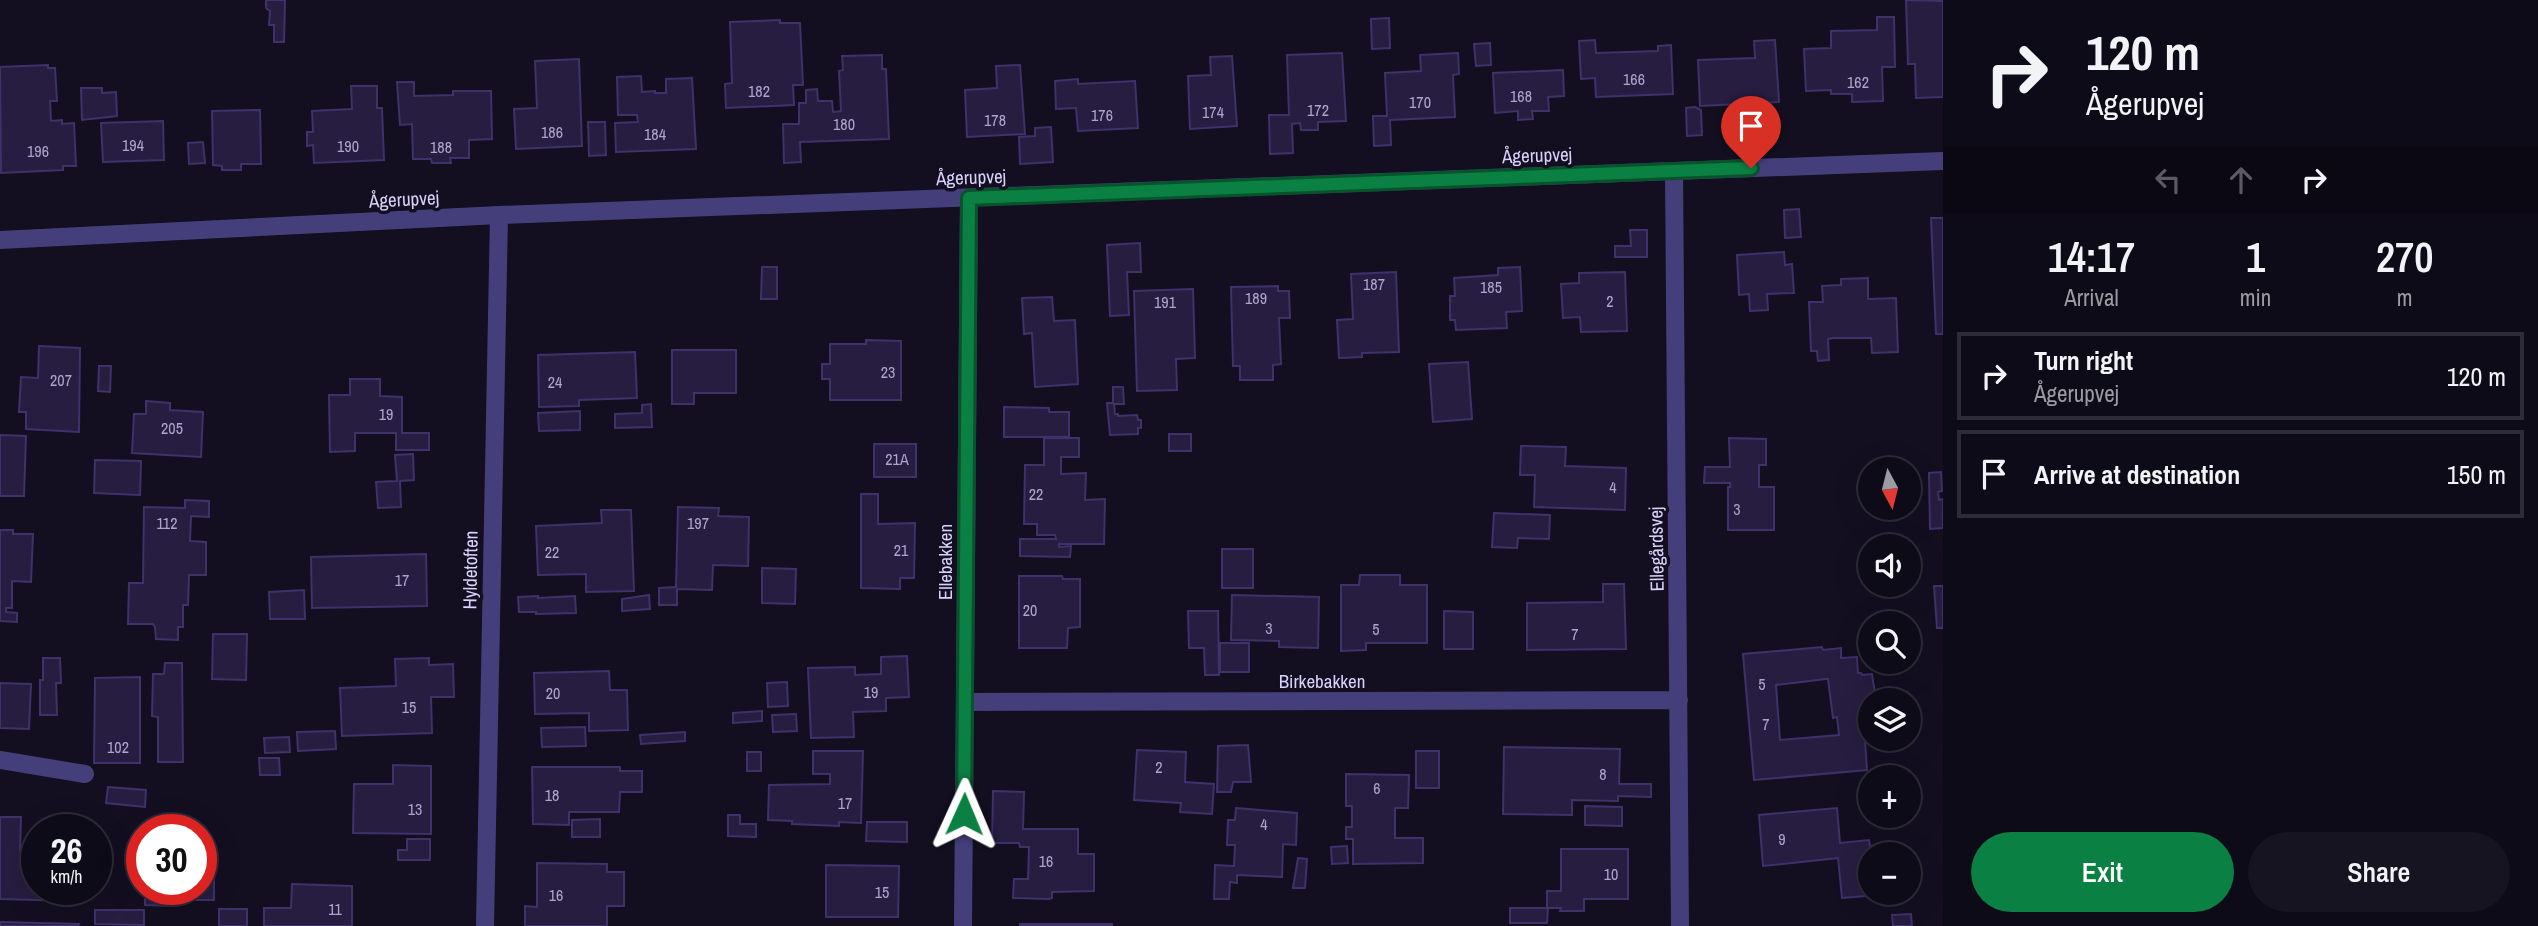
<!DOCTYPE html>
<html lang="en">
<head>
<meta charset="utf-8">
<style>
	:root { --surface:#0e0b19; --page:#171422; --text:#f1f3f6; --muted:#9b9ba2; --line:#2e2b38; --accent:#0b8043 }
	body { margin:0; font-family:"Archivo Narrow",sans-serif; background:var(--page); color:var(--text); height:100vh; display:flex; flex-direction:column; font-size:26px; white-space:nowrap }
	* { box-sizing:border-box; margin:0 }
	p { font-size:23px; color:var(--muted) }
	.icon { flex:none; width:38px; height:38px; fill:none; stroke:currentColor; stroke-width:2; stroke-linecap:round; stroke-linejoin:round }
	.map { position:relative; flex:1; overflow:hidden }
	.details { display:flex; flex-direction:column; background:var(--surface); width:595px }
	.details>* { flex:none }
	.guide { background:#0e0b19; color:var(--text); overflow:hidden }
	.needle { width:46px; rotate:173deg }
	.fabs { position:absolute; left:1858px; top:457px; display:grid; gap:14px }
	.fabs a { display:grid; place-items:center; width:63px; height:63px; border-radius:50%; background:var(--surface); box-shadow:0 7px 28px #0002,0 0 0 2px var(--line); font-size:35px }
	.speed { position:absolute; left:21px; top:814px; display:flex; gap:14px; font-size:35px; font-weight:700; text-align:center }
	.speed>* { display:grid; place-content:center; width:91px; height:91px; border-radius:50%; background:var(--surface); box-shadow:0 7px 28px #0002,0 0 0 2px var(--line); line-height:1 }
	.speed small { font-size:18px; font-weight:400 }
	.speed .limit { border:10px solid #d22; background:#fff; color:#111 }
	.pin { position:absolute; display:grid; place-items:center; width:60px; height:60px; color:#fff; margin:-72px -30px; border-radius:50% 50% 50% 0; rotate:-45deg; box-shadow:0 0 7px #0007 }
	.pin .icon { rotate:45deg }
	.me { position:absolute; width:77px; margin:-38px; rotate:1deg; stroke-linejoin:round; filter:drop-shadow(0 0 5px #0008) }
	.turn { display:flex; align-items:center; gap:24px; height:147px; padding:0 28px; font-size:32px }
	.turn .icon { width:91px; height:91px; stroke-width:2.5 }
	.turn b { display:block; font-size:49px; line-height:60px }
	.lanes { display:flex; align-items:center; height:66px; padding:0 28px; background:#0003; justify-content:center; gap:35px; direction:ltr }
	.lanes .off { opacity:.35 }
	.eta { display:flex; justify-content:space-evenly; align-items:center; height:119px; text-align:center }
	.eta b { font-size:42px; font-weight:600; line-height:49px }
	.primary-button { display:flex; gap:14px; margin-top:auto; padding:14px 28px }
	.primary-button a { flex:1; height:80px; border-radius:42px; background:var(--accent); color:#fff; font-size:28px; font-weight:600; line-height:80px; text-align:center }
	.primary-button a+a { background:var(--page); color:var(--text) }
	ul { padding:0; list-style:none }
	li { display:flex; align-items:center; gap:21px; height:88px; margin:0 14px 10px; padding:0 14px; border:4px solid var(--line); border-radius:0px }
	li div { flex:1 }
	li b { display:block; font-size:26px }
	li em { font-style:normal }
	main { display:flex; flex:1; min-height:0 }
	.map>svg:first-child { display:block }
</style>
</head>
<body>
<main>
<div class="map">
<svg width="1943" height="926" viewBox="0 0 1943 926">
	<rect width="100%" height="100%" fill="#130f21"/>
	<path fill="#261d40" stroke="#3f316a" stroke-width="2" fill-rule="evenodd" d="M266,0H285L284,42H274V25H269L270,11L266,8Z
		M1906,0L1943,1V97L1916,98L1915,64H1908Z
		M1877,17H1894L1895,67H1882L1883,101L1852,102V94H1831V90L1806,91L1804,49L1831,48V31L1877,30Z
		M1389,18L1390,48L1372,49L1371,19Z
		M780,20V23H800L803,85H793L794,105L726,108L725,84L732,83L730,22Z
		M1595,40L1596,53L1658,51V46L1671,45L1673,94L1596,97L1595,78L1581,79L1579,41Z
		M1775,40L1779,102L1700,106L1698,60L1755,58L1754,41Z
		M1490,43L1491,65L1476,66L1474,44Z
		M1342,53L1346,121L1318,122V130H1301L1300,123L1292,124L1293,153L1270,154L1269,115H1289L1287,55Z
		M1458,53L1459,74L1453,75L1455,117L1390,120L1391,145L1374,146L1373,116H1387L1385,73L1421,71L1420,55Z
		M882,55V69H886L889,139L800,142L801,162L784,163L783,124H799V103H806V90L817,89L818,101H832L833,112L841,111L839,71L843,70L842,56Z
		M1232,56L1237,126L1190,129L1188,76L1211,75L1210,57Z
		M579,59L582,146L516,149L514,109L537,108L535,61Z
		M48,65V68H55L57,101H50L51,121L62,120V124L74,123L76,166H63V170L1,173L0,67Z
		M1020,65L1025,134L967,137L965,90L997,88L996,66Z
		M1563,70L1564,96L1548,97L1549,111H1532L1533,119L1518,120V111L1495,113L1493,73Z
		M641,76L642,92L655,91V93H666V79L692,78L696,149L616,152L615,123L638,122L637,115H618L617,77Z
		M1078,79V84L1135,81L1138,128L1078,131L1076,108L1056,109L1055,81Z
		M397,82H414V96L453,95V91H491L492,139L469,140V158H450L451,163H432L431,159H413L412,124L400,125Z
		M351,86H377V108H382L384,160L314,163L313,145L307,146V132H313L312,111L352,109Z
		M81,88H102V93L116,92L117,116L82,120Z
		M1695,107L1701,110L1702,135L1687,136L1686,108Z
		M260,110L261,164H241V170H222V166L213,165L212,111Z
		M163,121L164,160L103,162L101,123Z
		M588,122H605L606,155L589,156Z
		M1051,127L1053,162L1020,164L1019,137L1035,136V128Z
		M203,142L205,163L189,164L188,143Z
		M1799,209L1801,237L1785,238L1784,210Z
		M1931,218H1943V334H1936Z
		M1630,230H1647V257H1615V246H1631Z
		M1140,243L1141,272H1127L1129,315L1110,316L1107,245Z
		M1784,252L1785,265L1792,264L1794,293L1767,294L1768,310L1750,311L1749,294L1739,295L1737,255Z
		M762,267H777V299H761Z
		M1520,267L1522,311L1506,312L1507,328L1456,330L1455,320H1450V296H1455L1454,278L1498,275V268Z
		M1396,272L1399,352L1362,353V357L1339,358L1337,320L1353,319L1351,274Z
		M1625,272L1627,331L1581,332L1580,317L1563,318L1561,284L1579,283V273Z
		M1868,278V299L1896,298L1898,352L1872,353L1871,338H1833L1828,339L1829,360L1818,361L1817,351H1811L1809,302H1823L1822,286L1841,285V279Z
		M1278,286V291H1289L1290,318H1279L1281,364L1273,365V380H1240V366H1233L1231,287Z
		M1193,289L1195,358L1176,359L1177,390L1137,391L1134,291Z
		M1052,297L1054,321L1075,320L1078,384L1035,387L1032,333L1024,334L1022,298Z
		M866,340L901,341V400H830V379H822V364H830V344H866Z
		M39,346L80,348L79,432L26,429V412H19L21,377L38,378Z
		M672,350H736V393H694V404H672Z
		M635,352L637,398L579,400V406L539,407L538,355Z
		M1468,362L1472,419L1433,422L1429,364Z
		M99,366H111L110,392L98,391Z
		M350,379H380V396L402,397V433H429V450H396V433H355V451L330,452L329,395H350Z
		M1113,387H1123L1124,404H1114L1115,414H1118V416L1137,415L1138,420H1141V428H1138V434L1110,435L1107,403H1113Z
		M146,401L170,403V410L203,412L201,457L132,453L134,414H146Z
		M651,404L652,427L615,428V414L642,413V405Z
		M1004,407L1049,408V412H1069V437H1004Z
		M580,411V430L539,431L538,413Z
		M1169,434H1191V451H1169Z
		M0,435L26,436L24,496H0Z
		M1044,438H1079V457H1061V474L1086,473L1085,500L1105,499L1104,544H1059V547L1071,546L1070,557L1020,556V539H1056L1055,535H1037V524H1024L1025,465H1044Z
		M1729,438L1766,439V465H1759V487H1774V530H1728V487H1730V483H1704L1705,467H1730Z
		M874,444H916V477H874Z
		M1521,446L1566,447L1565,466L1626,468L1625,510L1534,507L1535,475H1520Z
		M413,454L414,480L400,481L401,507L378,508L376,482L397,481L395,455Z
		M95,460L141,461L140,495L94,493Z
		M1941,472L1942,491L1938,492L1939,500L1943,499V528L1930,529L1929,473Z
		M861,494H878V524L915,523L914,578H900V589L861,588Z
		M185,500L209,501V517L191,516L190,541L206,542V575H189L188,605H183V627H178V640L156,639L155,627L153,624H128L129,583H143L144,507L185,508Z
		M678,507L719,508L718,516L749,517L748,566L713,565L712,590L677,589V605H659V588L676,587Z
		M601,510H631L634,591L586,592V574L538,575L536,526L602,523Z
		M1494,513L1550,515L1549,539L1518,538L1517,548L1492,547Z
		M0,530H13V534H33L31,582L12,581V608H6V612L17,613V622L0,621Z
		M1222,549H1253V588H1222Z
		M426,554L427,606L312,608L311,557Z
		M762,568L796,569L795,604L762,603Z
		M1360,575H1400V585H1427V643H1366V650L1341,651V585H1359Z
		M1019,576H1062L1063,579H1080V627L1068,628L1067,648H1019Z
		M1603,584H1624L1626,649L1527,650V603L1603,602Z
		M1934,586H1943V628H1937Z
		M304,590L305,619H270L269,592Z
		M649,595L650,609L622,611V599Z
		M1232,595L1319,597L1318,648L1279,647V641L1231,640Z
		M538,596V598L575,596L576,613L536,614V612H519L518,597Z
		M1188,611H1218L1219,675H1205L1204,648H1189Z
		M1444,611L1473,612V649H1444Z
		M213,634H247L246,680L212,679Z
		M1220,643H1249V672H1220Z
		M1822,647L1823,650L1841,648V658L1857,657L1858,673H1861L1862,675L1872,674L1876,700H1871V738H1877L1865,740L1867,770L1754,780L1743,654ZM1826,679H1828L1833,718L1837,717L1839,735L1780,740L1776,685Z
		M907,656L909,697L886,698V711L853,712L854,737L811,738L808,668L855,667V675L881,674V657Z
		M43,658H60L61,683H56L57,715H40V680H43Z
		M429,658V665L453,664L454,697H431L432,733L342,736L340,688L396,686L395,659Z
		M165,663H182L183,762H158V717L152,716L153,674H164Z
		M609,671L610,690H627L628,730L589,731V713L535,714L534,673Z
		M140,677V763H94L95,678Z
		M787,682L788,706L768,707L767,683Z
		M0,683L31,684L29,729L0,728Z
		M762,711V721L733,723V713Z
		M796,714L797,731L773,732L772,715Z
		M585,727L586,746L542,747L541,728Z
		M335,731L336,749L298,751L297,732Z
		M685,732V741L641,744L640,735Z
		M289,737L290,752L265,753L264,738Z
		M1248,745L1251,782H1233L1231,792H1217L1218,746Z
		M1504,747L1620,749L1619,784H1651V797L1618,796V801L1572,800V815L1503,814Z
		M1137,750L1186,752L1185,782L1214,784L1212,814L1180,812L1181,803L1134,800Z
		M813,751H863L861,823L839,822V826L792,824V821L768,820L769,785L830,784V774H813Z
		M1416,751H1439V788H1416Z
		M747,752H761V771H747Z
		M259,758H279L280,775H260Z
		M393,765L431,766V834L353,833L354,784H393Z
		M532,767H620V771H642V792H620L619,812H569V825L533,824Z
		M1346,774L1409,775L1408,808H1395V838H1423V863L1353,864V839H1346V827H1352V806H1346Z
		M108,787L146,790L145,807L106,803Z
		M993,791L1024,792L1023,829H1078V854H1094V891L1052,892V898L1049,899L1013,898L1014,879H1028L1029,847H1020L1019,843H992Z
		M1585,806L1622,807V826L1585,825Z
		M1236,808L1297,813L1296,845L1283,844L1282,877L1237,875V883L1230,882L1229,899H1214L1215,865L1234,866L1235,845H1227L1228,820H1235Z
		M1837,808L1840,843L1869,840L1870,846L1883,845L1884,854H1871V892L1891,894L1842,898L1838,858L1763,866L1759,815Z
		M728,815H740V824H756V837L728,836Z
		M0,817H21L20,851L37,852V889H71L70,901L0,899Z
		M600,819V837H572V820Z
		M867,822H907V842L866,841Z
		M147,825H175V830H147Z
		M407,839H430V860H398V850H407Z
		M201,840H210V859H214V900H174V906L145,905V889H201Z
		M1347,846L1348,863L1332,864L1331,847Z
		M1561,849H1628V899H1584V911H1560L1561,908H1548L1547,923H1510V908H1547V891H1561Z
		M1298,858L1307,859L1305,888H1293Z
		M537,863L607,864V872H624V906H607V926H525V906L537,907Z
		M826,865L899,866L898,917H826Z
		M292,884L352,886V926H264V908H291Z
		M219,909H247V926H219Z
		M95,910H144V925L95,924Z
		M1911,914L1912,926H1893L1892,915Z
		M0,922L79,924L78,926H0Z
		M1020,924H1112V926H1020Z"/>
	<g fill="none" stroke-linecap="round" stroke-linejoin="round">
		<path stroke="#443f7b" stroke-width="18" d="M1674,171L1680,926
			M965,702L1679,700
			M0,760L85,774
			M485,926L499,215
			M963,926L969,198"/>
		<path stroke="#443f7b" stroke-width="18" d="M0,240L499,215L1943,161"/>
	</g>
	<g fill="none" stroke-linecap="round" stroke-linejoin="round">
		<defs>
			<path id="route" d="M964,814L969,198L1751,168"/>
		</defs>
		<use href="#route" stroke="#07532c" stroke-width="18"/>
		<use href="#route" stroke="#0b8043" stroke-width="12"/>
	</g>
	<g text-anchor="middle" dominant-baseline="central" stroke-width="7" stroke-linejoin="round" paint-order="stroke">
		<g font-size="16" fill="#aca6cc">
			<text x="1634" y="79">166</text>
			<text x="1858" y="82">162</text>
			<text x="759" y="91">182</text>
			<text x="1521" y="96">168</text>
			<text x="1420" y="102">170</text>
			<text x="1318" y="110">172</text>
			<text x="1213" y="112">174</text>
			<text x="1102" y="115">176</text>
			<text x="995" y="120">178</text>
			<text x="844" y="124">180</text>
			<text x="552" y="132">186</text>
			<text x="655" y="134">184</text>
			<text x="133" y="145">194</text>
			<text x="348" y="146">190</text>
			<text x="441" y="147">188</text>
			<text x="38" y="151">196</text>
			<text x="1374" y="284">187</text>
			<text x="1491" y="287">185</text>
			<text x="1256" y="298">189</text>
			<text x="1610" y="301">2</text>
			<text x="1165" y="302">191</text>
			<text x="888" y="372">23</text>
			<text x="61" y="380">207</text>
			<text x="555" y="382">24</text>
			<text x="386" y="414">19</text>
			<text x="172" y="428">205</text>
			<text x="897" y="459">21A</text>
			<text x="1613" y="487">4</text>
			<text x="1036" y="494">22</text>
			<text x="1737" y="509">3</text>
			<text x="167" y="523">112</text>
			<text x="698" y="523">197</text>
			<text x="901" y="550">21</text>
			<text x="552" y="552">22</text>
			<text x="402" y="580">17</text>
			<text x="1030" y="610">20</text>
			<text x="1269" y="628">3</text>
			<text x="1376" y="629">5</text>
			<text x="1575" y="634">7</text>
			<text x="1762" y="684">5</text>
			<text x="871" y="692">19</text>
			<text x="553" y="693">20</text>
			<text x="409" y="707">15</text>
			<text x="1766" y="724">7</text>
			<text x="118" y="747">102</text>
			<text x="1159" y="767">2</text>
			<text x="1603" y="774">8</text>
			<text x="1377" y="788">6</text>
			<text x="552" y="795">18</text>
			<text x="845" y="803">17</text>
			<text x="415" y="809">13</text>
			<text x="1264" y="824">4</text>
			<text x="1782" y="839">9</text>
			<text x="1046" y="861">16</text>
			<text x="1611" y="874">10</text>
			<text x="882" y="892">15</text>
			<text x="556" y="895">16</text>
			<text x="335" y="909">11</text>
		</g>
		<g font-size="19" fill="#d9d3fb" stroke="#130f21">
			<text transform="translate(1537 155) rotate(-2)">Ågerupvej</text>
			<text transform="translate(971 177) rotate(-2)">Ågerupvej</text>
			<text transform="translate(404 199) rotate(-3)">Ågerupvej</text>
			<text transform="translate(1656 549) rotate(-91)">Ellegårdsvej</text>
			<text transform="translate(945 562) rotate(-90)">Ellebakken</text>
			<text transform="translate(470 570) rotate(-89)">Hyldetoften</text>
			<text x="1322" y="681">Birkebakken</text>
		</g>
	</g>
</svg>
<div class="fabs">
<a><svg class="needle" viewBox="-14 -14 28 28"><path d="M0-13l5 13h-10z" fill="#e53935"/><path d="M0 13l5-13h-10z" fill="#9b9ba2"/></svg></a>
<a><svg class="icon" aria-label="sound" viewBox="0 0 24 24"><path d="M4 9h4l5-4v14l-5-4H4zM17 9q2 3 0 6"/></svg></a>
<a><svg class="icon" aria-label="search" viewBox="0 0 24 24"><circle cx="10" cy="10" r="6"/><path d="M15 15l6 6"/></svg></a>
<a><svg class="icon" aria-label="layers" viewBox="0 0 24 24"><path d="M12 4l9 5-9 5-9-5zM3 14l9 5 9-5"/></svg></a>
<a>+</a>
<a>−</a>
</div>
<div class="speed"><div>26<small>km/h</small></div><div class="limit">30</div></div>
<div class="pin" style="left:1751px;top:168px;background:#d93025"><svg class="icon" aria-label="arrive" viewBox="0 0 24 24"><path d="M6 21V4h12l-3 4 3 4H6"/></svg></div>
<svg class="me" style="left:964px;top:814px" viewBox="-20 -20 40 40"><path d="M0-17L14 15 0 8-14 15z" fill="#0b8043" stroke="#fff" stroke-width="4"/></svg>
</div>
<section class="details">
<div class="guide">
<div class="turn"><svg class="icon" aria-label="right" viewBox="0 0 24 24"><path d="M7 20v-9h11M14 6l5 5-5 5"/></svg><div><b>120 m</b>Ågerupvej</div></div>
<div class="lanes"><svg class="icon off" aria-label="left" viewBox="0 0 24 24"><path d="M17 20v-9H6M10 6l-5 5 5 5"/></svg><svg class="icon off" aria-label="ahead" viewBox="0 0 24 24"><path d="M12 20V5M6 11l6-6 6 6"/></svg><svg class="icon" aria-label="right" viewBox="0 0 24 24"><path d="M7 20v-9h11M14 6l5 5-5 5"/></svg></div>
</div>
<div class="eta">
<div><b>14:17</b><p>Arrival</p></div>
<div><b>1</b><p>min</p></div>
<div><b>270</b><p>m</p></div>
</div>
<ul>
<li><svg class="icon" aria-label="right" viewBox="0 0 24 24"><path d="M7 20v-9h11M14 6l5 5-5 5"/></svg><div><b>Turn right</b><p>Ågerupvej</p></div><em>120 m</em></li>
<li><svg class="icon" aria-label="arrive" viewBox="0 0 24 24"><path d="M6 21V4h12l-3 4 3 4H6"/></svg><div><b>Arrive at destination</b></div><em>150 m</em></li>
</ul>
<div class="primary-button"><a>Exit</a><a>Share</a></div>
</section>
</main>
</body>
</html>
